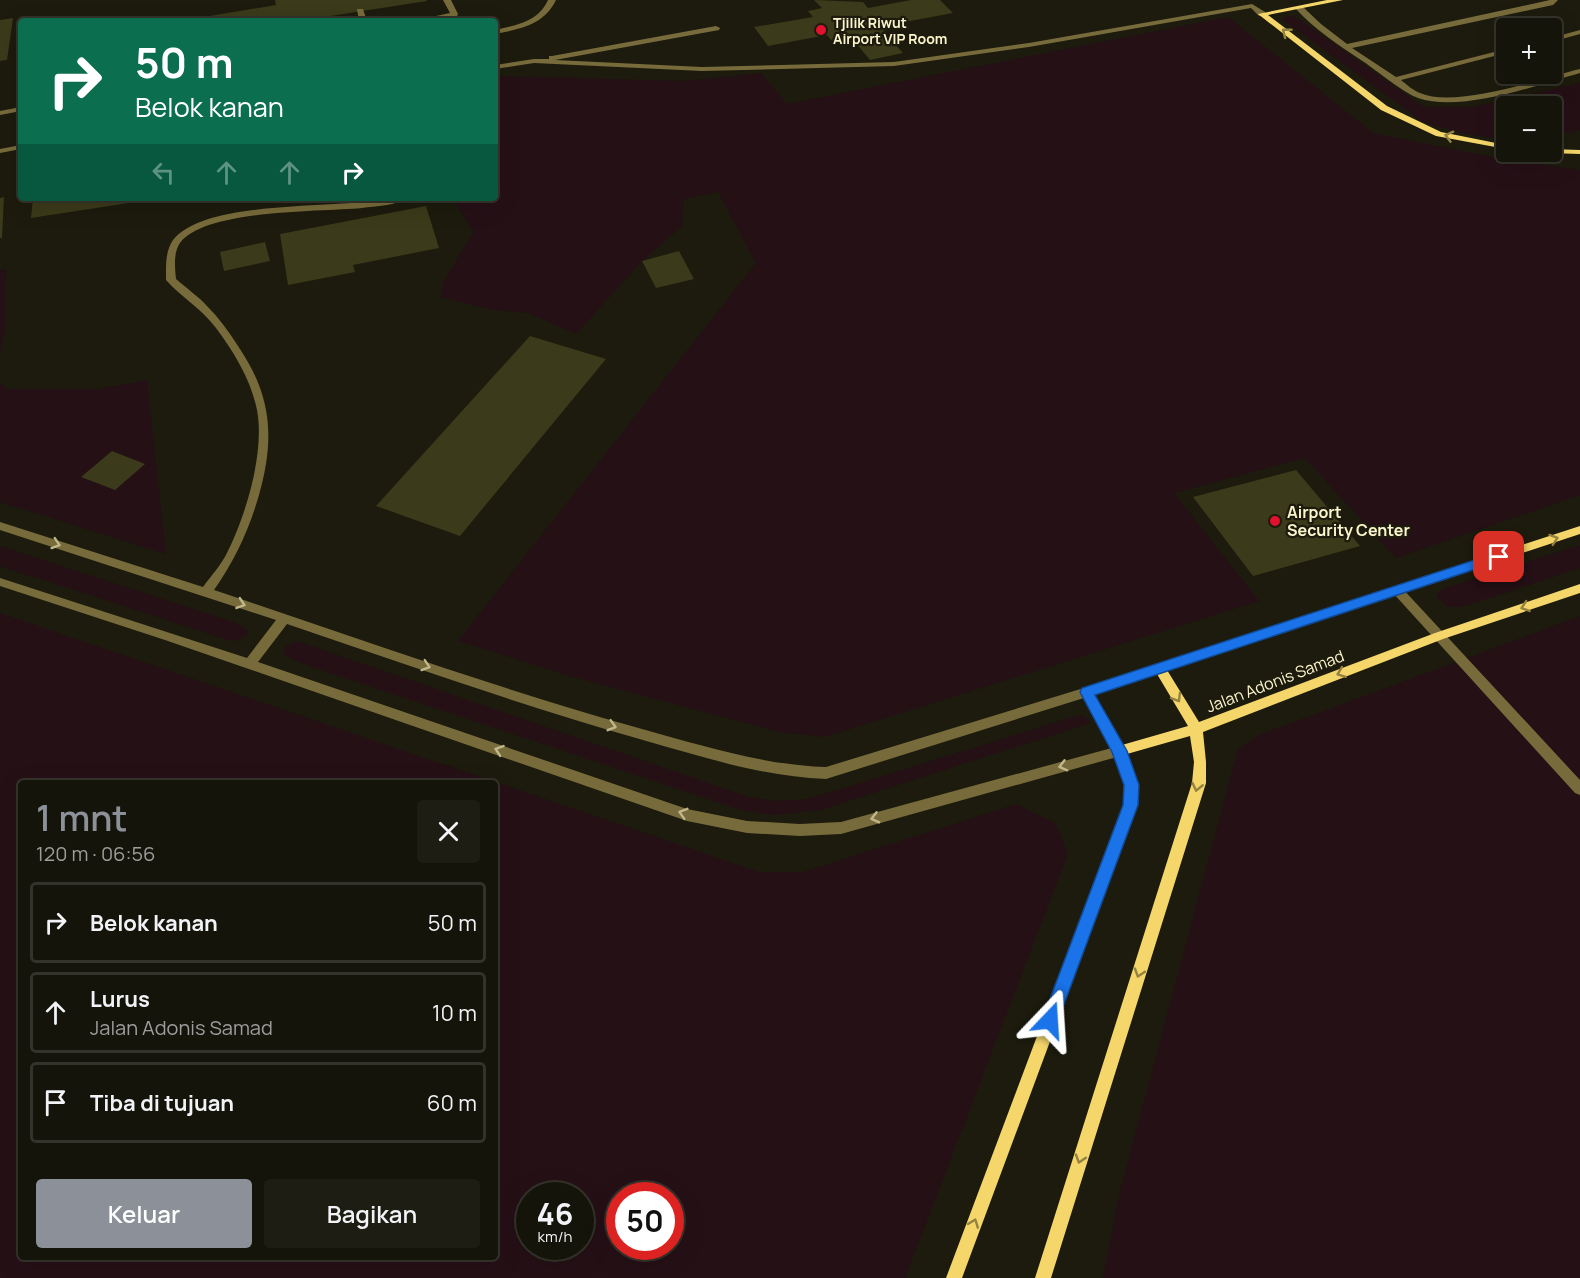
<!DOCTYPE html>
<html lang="id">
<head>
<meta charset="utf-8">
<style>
	:root { --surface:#15140a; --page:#1e1d13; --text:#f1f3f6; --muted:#9d9e9c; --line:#34332b; --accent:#8c9099 }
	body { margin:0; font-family:Manrope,sans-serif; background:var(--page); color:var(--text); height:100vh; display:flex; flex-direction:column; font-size:22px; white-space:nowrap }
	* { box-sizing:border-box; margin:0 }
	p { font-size:20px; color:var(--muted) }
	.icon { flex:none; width:33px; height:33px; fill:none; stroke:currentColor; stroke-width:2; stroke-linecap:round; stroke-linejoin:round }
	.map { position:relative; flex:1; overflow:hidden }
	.details { position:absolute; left:18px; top:780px; width:480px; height:480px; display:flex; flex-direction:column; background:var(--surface); border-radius:6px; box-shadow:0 6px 24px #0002,0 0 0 2px var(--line) }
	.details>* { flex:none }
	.banner { position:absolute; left:18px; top:18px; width:480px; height:183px; border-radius:6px; box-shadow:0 6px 24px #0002,0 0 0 2px var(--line); background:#0b6e4f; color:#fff; overflow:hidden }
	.controls { position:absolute; left:1496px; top:18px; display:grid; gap:12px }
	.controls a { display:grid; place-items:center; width:66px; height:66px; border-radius:6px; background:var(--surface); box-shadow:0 6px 24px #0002,0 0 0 2px var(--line); font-size:30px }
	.speed { position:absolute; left:516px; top:1182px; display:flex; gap:12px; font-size:30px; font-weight:700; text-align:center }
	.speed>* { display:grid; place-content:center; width:78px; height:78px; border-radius:50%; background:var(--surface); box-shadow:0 6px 24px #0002,0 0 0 2px var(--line); line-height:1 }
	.speed small { font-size:15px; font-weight:400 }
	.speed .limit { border:9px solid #d22; background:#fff; color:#111 }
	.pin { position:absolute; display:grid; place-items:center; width:51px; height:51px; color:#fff; margin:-26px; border-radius:12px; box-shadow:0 3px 9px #0006 }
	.me { position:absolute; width:66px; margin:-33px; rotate:20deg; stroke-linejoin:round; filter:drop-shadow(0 0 4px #0008) }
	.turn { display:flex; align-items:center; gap:21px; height:126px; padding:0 18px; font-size:27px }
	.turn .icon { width:78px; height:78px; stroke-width:2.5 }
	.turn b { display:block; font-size:42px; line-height:51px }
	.lanes { display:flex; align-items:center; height:57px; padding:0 18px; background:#0003; justify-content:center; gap:30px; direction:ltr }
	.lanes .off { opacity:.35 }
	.round { display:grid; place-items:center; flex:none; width:63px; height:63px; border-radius:6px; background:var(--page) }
	.headline { display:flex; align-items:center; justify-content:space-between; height:102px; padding:0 18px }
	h1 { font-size:36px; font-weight:600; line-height:45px; color:var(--accent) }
	.primary-button { display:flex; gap:12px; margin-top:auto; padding:12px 18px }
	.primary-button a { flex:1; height:69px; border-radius:6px; background:var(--accent); color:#fff; font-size:24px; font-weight:600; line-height:69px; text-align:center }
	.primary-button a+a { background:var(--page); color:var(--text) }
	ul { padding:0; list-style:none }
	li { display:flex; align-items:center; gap:18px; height:81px; margin:0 12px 9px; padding:0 6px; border:3px solid var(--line); border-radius:6px }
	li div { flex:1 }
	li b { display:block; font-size:22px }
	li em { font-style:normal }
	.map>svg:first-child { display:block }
</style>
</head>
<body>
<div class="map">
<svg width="1580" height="1278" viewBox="0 0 1580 1278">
	<rect width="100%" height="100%" fill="#1c1b0d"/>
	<path fill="#251016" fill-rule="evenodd" d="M1291,16L1299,19L1424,107H1472L1580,83V130L1551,137V106H1506V140L1462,133L1423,122L1283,20L1284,17Z
		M1228,17L1373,133L1503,159L1580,170V495L1396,558L1305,458L1174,493L1259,601L825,737L779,732L573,677L458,641L756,263L718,192L684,199L682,226L642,261L576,334L528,313L493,310L440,297L444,281L473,232L453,198H495V76L684,81L761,73L787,104Z
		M6,269L5,330L0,353V270Z
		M147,380L166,554L0,502V383L6,389H98Z
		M1580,545V568L1463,607H1447L1436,595L1442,589Z
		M0,546L237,623L248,630V635L236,641L228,640L0,566Z
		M0,613L759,872H803L1016,804L1055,823L1068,854L905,1278H0ZM21,783H495V1257H21ZM530,1196H580V1246H530ZM620,1196H670V1246H620Z
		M1580,616V1278H1103L1119,1195L1238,749L1259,735Z
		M297,641L749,797L777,801L808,799L1076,716L1081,715L1087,718L1090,723L821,810L774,815L741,810L306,665L283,655L286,646Z"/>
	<path fill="#3b3a1a" d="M275,0H426L427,1L298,21H180L276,5Z
		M814,0L863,2L868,8L911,0H940L953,13L883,26L887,30L883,31L903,53L870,60L850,36L831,40L827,35L768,46L754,27L813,17L808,11L822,8Z
		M13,18L7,60L0,61V20Z
		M4,197L2,238H0V198Z
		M33,198H135V202L31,218Z
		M426,206L439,248L353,265L355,272L288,285L280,234Z
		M265,242L270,261L224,271L220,252Z
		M679,251L694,279L656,288L642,261Z
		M530,336L606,359L460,536L376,506Z
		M112,451L145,464L115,490L81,477Z
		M1296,470L1360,546L1253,576L1193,497Z"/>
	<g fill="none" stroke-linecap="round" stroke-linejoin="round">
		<path fill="#786b3b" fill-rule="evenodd" d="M443,0H451L458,14L457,16L428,21H413L450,13Z
			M548,0H556C544,25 520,29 495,34V30C517,25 538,22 548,0Z
			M1550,0H1558L1553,5L1352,48L1396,77L1506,49V53L1401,80C1407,85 1414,91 1420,93C1456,109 1542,78 1580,69V73C1537,85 1461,113 1418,98C1404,93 1377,71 1364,62C1340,46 1315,30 1295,8L1302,6L1321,24L1347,44Z
			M1252,4L1265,12V16H1259L1251,8L1029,47L894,66L702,71L534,63L495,69V65L534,59H549V56H552L716,26L720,28L719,30L555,60L702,67L894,62L1029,43Z
			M357,9H363L367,21H359Z
			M1580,30V34L1551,42V38Z
			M21,107V111L0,115V111Z
			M21,145V149L0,153V149Z
			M391,198H406C395,206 376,206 362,208C321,212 205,209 180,243C173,253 175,268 176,279C186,288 198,296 207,306C219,318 229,332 238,346C272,396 275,438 259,495C249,530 235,560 214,590C354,637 493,687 635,727C697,744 761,765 826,767L1087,687L1091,688L1093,692L1091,696L1087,697L826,779C764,777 703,757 643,740C523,706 405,664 287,624L258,662L687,809L747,821L800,824L841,822L1119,746L1124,747L1125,751L1124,755L841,834L800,836L747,833L687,821L165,640L0,586V578L247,658L276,620L0,530V522L203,587C211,576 221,565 227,553C246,515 265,452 257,410C251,380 234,352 216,328C201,308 182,298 166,280C166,266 165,252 173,240C206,198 339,210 391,198Z
			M1397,586L1401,587L1580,780V795L1575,793L1393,593L1391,590L1393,587Z"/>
		<path fill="#f4d66a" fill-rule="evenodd" d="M1327,0H1343L1268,15L1387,106L1441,132L1506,145V149L1436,136L1381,110L1258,14Z
			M1551,149L1580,150V154L1548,153L1547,152H1551Z
			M1580,526V534L1167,670L1199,722L1435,633L1580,584V593L1443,639L1203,732L1206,762V783L1051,1278H1035L1192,783L1194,762L1190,736L1127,754L1139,785L1138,805L962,1278H946L1124,805L1125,785L1113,752L1081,692L1083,688ZM1157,674L1188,726L1122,745L1095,695Z"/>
	</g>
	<defs><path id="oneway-chevron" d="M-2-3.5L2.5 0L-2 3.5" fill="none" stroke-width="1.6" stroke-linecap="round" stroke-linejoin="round" transform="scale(1.5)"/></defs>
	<g stroke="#938240">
		<use href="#oneway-chevron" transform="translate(1286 32) rotate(-142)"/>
		<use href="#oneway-chevron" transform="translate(1449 136) rotate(-165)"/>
		<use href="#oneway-chevron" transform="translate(1554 539) rotate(-18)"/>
		<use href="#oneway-chevron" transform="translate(1525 607) rotate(161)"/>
		<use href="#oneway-chevron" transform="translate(1341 673) rotate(159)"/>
		<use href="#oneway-chevron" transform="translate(1177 698) rotate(59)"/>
		<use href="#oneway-chevron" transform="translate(1197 787) rotate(103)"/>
		<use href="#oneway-chevron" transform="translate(1139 973) rotate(108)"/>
		<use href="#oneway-chevron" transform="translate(1080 1159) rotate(108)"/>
		<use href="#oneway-chevron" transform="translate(974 1223) rotate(-69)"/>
	</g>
	<g stroke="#c0b78b">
		<use href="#oneway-chevron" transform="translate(56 544) rotate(18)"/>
		<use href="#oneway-chevron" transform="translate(241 604) rotate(19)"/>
		<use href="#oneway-chevron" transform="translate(426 666) rotate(18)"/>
		<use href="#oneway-chevron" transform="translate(612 726) rotate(16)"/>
		<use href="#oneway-chevron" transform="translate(499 750) rotate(-161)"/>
		<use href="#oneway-chevron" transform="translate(1063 766) rotate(165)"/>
		<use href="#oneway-chevron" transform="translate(683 813) rotate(-163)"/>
		<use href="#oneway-chevron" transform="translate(875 818) rotate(165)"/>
	</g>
	<path fill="#1a73e8" stroke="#114b97" stroke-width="1.5" d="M1499,552L1505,557L1503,560L1095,695L1127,751L1139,785L1138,805L1056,1026L1050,1028L1044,1026L1042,1020L1123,805L1124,785L1112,752L1080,692L1082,688Z"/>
	<g fill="#e2112e" stroke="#1c1b0d" stroke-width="2">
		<circle cx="821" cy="30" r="6"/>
		<circle cx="1275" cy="521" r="6"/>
	</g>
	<g text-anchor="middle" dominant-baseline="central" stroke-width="4.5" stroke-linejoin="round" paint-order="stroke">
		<g font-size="14" font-weight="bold" fill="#fbf5cc" stroke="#1c1b0d" text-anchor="start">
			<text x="833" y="22">Tjilik Riwut<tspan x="833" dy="16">Airport VIP Room</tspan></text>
		</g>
		<g font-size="16" font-weight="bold" fill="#fbf5cc" stroke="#1c1b0d" text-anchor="start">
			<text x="1287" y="512">Airport<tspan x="1287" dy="18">Security Center</tspan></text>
		</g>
		<g font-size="16" fill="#fbf5cc" stroke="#1c1b0d">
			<text transform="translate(1275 681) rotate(-21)">Jalan Adonis Samad</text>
		</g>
	</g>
</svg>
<div class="controls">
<a>+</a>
<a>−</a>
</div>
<div class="speed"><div>46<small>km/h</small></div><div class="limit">50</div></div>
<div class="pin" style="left:1499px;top:557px;background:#d93025"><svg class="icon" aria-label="arrive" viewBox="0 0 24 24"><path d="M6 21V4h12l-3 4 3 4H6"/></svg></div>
<svg class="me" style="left:1050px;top:1020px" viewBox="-20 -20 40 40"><path d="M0-17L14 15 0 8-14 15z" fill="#1a73e8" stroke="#fff" stroke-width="4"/></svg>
<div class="banner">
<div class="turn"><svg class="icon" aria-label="right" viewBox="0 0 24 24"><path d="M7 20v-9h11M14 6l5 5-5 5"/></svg><div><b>50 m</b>Belok kanan</div></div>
<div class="lanes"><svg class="icon off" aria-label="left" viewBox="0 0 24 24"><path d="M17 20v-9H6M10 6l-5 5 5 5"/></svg><svg class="icon off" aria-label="ahead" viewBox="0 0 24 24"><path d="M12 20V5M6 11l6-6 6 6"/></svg><svg class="icon off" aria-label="ahead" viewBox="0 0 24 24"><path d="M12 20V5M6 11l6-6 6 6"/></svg><svg class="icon" aria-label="right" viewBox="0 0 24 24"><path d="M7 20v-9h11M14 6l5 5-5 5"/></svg></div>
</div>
<section class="details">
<div class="headline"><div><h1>1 mnt</h1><p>120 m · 06:56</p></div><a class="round"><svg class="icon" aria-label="close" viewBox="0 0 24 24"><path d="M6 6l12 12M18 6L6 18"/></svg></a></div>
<ul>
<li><svg class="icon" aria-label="right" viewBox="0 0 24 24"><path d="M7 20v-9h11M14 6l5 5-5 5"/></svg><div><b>Belok kanan</b></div><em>50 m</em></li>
<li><svg class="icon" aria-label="ahead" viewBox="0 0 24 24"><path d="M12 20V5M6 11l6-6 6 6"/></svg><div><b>Lurus</b><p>Jalan Adonis Samad</p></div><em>10 m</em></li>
<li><svg class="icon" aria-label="arrive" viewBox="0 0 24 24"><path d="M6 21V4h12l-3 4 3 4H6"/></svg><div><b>Tiba di tujuan</b></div><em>60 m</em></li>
</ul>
<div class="primary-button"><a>Keluar</a><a>Bagikan</a></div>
</section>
</div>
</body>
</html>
